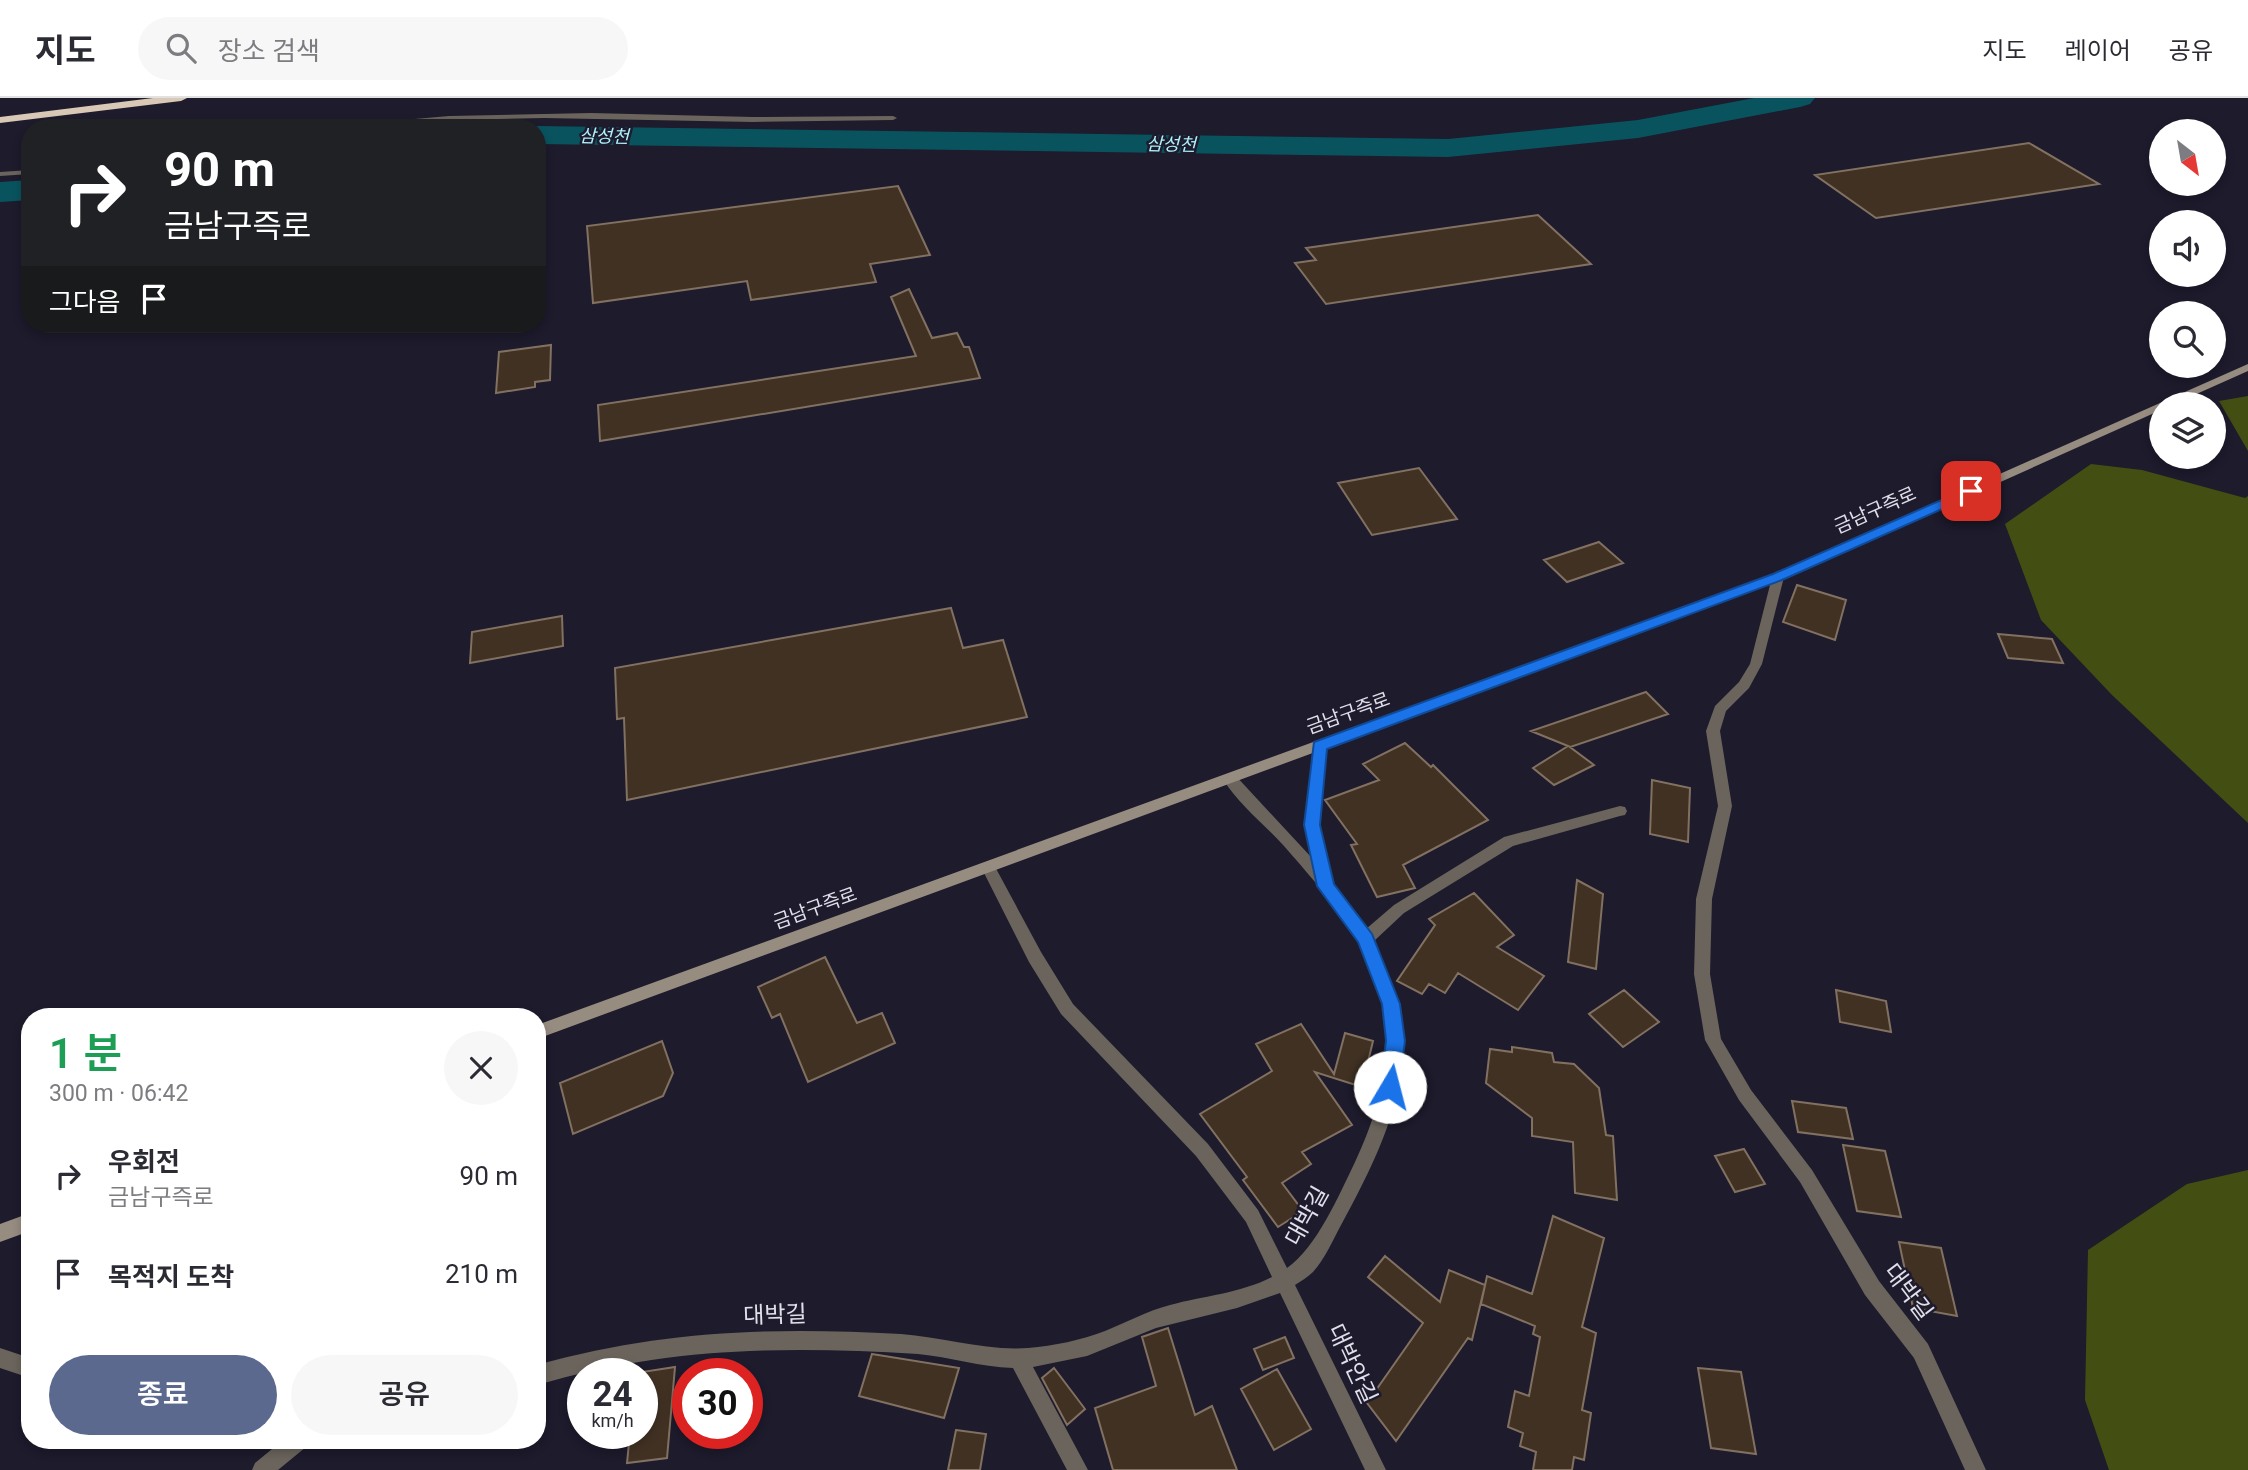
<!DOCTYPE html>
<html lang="ko">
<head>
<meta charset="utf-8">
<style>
	:root { --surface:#fff; --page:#f7f7f7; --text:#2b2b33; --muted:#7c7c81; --line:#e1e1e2; --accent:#5c698e }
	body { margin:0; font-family:Roboto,"Noto Sans KR",sans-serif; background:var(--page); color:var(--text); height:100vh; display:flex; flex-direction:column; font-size:26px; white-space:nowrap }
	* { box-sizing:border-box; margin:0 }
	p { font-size:23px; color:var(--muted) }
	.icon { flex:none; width:38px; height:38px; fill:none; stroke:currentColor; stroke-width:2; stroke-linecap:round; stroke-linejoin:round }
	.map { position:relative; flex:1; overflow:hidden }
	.sheet { position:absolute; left:21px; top:910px; width:525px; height:441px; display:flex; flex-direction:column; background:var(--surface); border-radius:28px; box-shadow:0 4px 10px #0003 }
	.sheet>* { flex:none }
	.banner { position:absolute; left:21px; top:21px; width:525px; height:214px; border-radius:28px; box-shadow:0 4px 10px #0003; background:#202124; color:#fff; overflow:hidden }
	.needle { width:46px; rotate:149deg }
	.fabs { position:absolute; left:2149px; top:21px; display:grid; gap:14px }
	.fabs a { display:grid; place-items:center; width:77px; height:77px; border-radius:50%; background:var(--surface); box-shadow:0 4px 10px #0003; font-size:35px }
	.speed { position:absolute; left:567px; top:1260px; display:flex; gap:14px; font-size:35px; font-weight:700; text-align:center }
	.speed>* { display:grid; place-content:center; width:91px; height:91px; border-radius:50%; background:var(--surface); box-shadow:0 4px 10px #0003; line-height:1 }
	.speed small { font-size:18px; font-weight:400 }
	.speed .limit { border:10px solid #d22; background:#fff; color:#111 }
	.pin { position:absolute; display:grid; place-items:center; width:60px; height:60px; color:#fff; margin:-30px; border-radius:14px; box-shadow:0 4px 10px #0006 }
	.me { position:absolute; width:77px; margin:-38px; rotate:8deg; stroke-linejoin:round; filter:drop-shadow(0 0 5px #0008) }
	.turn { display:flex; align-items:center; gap:24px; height:147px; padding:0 28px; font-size:32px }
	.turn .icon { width:91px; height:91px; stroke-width:2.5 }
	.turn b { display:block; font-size:49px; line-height:60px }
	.then { display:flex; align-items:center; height:66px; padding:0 28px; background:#0003; gap:14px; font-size:26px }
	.round { display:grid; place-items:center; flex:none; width:74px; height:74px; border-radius:37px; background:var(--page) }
	.head { display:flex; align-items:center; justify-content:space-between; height:119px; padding:0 28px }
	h1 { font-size:42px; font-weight:600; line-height:52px; color:#1e9e55 }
	.primary-button { display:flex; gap:14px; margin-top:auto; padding:14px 28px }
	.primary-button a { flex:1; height:80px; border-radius:42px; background:var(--accent); color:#fff; font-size:28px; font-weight:600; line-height:80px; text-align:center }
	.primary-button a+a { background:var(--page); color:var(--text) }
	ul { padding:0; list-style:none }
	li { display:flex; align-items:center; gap:21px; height:98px; padding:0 28px }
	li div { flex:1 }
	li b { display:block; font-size:26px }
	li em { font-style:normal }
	header { display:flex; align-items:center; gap:42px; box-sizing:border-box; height:98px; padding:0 35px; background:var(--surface); border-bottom:2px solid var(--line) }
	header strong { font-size:33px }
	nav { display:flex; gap:38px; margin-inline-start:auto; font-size:24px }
	.search { width:490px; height:63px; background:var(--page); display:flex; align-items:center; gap:18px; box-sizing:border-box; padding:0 24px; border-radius:38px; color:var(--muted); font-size:26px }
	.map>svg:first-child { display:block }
</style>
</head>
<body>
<header>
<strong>지도</strong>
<div class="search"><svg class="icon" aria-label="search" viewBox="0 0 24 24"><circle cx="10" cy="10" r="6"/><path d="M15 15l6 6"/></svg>장소 검색</div>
<nav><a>지도</a><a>레이어</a><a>공유</a></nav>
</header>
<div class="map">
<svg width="2248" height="1372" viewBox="0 0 2248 1372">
	<rect width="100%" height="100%" fill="#1d1b2c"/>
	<path fill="#434f12" d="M2248,298V353L2219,303Z
		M2091,366L2142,372L2245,400L2248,398V725L2112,597L2041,522L2005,426Z
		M2248,1072V1372H2109L2085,1302L2088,1152L2187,1086Z"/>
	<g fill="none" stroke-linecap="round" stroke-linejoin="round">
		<path fill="#09535f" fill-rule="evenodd" d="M1754,0H1815L1810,6L1800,9L1638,40L1448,59L537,46V30H529L537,28L1448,41L1638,22Z
			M30,82V102L0,104V84Z"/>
	</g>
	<path fill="#403123" stroke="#827161" stroke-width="2" d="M2029,45L2099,86L1876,120L1815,77Z
		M898,88L930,157L870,166L876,184L751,202L747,183L593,205L587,128Z
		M1538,117L1591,166L1326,206L1295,165L1316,162L1306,150Z
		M909,191L932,240L957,235L964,249H969L980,280L600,343L598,307L916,258L891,199Z
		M551,247L550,282L535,284V289L496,295L499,254Z
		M1419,370L1457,421L1372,437L1338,385Z
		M1599,444L1623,465L1567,484L1544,462Z
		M1797,487L1846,502L1835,542L1783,524Z
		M951,510L963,550L1003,542L1027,619L627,702L624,620L617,621L615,570Z
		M562,518L563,548L470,565L472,534Z
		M1998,536L2052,541L2063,565L2008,560Z
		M1646,594L1668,616L1570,649L1594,667L1554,687L1533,670L1568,648L1531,633Z
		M1405,645L1431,669L1433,667L1488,722L1403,767L1415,790L1377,799L1351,747L1357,746L1325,702L1379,682L1363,666Z
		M1652,682L1690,690L1688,744L1650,736Z
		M1577,782L1603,796L1596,871L1568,864Z
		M1474,795L1514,837L1497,849L1544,878L1518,912L1458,875L1445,895L1429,886L1422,896L1397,883L1435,827L1429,821Z
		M825,859L857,925L882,915L895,945L808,984L780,916L772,920L758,889Z
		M1624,892L1659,924L1623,949L1589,916Z
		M1836,892L1886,903L1891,934L1840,924Z
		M1301,926L1334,976L1345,935L1373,943L1362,989L1315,974L1352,1027L1302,1054L1311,1066L1282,1085L1303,1113L1278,1129L1243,1082L1247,1079L1200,1016L1272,973L1256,946Z
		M662,943L673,975L663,998L573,1036L560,985Z
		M1512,949L1552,955L1554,964L1574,966L1599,990L1606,1037L1613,1038L1617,1102L1575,1095L1573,1044L1532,1038V1020L1486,985L1490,951L1512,954Z
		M1792,1003L1846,1010L1853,1041L1798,1034Z
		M1843,1047L1885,1053L1901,1119L1857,1113Z
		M1744,1051L1765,1086L1735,1094L1715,1058Z
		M1553,1118L1604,1140L1582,1229L1596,1235L1582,1312L1591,1315L1584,1362L1574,1359L1572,1372H1533L1536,1354L1520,1348L1523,1335L1508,1329L1515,1293L1529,1298L1540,1239L1533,1236L1535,1228L1481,1206L1487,1178L1532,1196Z
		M1899,1144L1941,1150L1957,1218L1913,1210Z
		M1385,1158L1440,1204L1449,1172L1485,1187L1472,1242L1468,1240L1396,1343L1367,1305L1423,1225L1368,1179Z
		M1168,1230L1195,1317L1212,1308L1237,1372H1113L1095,1310L1156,1288L1142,1239Z
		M1285,1239L1294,1260L1263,1272L1254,1251Z
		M872,1256L959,1270L944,1320L859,1298Z
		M675,1269L667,1360L627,1365L630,1335H642V1274Z
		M1054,1270L1085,1311L1067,1327L1042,1280Z
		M1698,1270L1741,1274L1756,1356L1711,1350Z
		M1277,1271L1311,1331L1274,1352L1241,1291Z
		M956,1332L986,1336L980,1372H948Z"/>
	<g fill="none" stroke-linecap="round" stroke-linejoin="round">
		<path fill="#6a645c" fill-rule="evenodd" d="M591,15L753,19L893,18L897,20L893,22L753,24L544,20L449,22L376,30H352L403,22L449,18Z
			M30,72V76L0,78V74Z
			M1778,475L1784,479L1762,566L1749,590L1726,613L1720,633L1732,708L1712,801L1710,876L1721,941L1751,992L1812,1072L1879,1183L1928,1246L1986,1372H1965L1914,1260L1865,1197L1800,1084L1739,1002L1705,942L1694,876L1696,801L1718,708L1706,633L1715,608L1739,584L1750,566L1772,479Z
			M1320,643L1327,648L1319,727L1332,785L1366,831L1394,807L1504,739L1620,708L1625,709L1627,713L1625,717L1620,718L1513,748L1404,815L1373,844C1390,876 1402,907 1403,944C1404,1009 1370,1074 1340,1129C1332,1144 1324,1162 1313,1174C1308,1179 1301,1183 1295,1187L1386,1372H1365L1280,1195L1237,1210L1156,1230L1087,1258L1033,1269L1088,1372H1067L1013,1270C980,1269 950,1259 918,1256C784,1248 667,1249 537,1287V1267C662,1232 773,1229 901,1236C943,1239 985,1253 1028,1250C1054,1248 1081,1242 1105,1233C1127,1224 1147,1213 1170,1207C1203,1198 1241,1195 1272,1179L1246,1124L1196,1058L1061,916L1029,864L981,769L983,765H993L1041,854L1073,906L1208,1046L1258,1112L1287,1170C1317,1149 1339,1097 1355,1064C1377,1018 1394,960 1384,909C1372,847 1324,794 1284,748C1264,726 1238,706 1223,681L1230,676L1235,677L1312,760L1305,727L1313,648Z
			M0,1250L30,1260V1280L0,1270Z
			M283,1342H309L306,1349L278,1372H252L255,1365Z"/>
		<path fill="#978c80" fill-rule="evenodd" d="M2248,266V273L2174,306H2161V312L1782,482L537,941V927L1774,476Z
			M30,1115V1133L0,1144V1126Z"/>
		<path fill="#d8c8b5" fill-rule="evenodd" d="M153,0H187L181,3L0,25V19Z"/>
	</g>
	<path fill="#1a73e8" stroke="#114b97" stroke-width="2" d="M1971,389L1976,390V396L1782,482L1327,651L1320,727L1334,786L1372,836L1400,906L1405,943L1399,989L1396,995L1390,997L1383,995L1380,989L1386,943L1382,906L1358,844L1317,788L1304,727L1314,644L1773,476Z"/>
	<g text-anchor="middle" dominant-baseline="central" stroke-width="5" stroke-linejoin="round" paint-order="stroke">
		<g font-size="18" font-style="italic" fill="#aff1ff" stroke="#1d1b2c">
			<text transform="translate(604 38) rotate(1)">삼성천</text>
			<text transform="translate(1171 46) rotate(1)">삼성천</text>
		</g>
		<g font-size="19" fill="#e0dfeb" stroke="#1d1b2c">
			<text transform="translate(1875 412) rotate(-24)">금남구즉로</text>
			<text transform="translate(1348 615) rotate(-20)">금남구즉로</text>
			<text transform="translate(815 810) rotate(-20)">금남구즉로</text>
		</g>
		<g font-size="23" fill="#e0dfeb" stroke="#1d1b2c">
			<text transform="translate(1307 1118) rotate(-61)">대박길</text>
			<text transform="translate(1908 1194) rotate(53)">대박길</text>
			<text transform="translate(775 1217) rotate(-2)">대박길</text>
			<text transform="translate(1352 1266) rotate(65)">대박안길</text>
		</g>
	</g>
</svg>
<div class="fabs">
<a><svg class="needle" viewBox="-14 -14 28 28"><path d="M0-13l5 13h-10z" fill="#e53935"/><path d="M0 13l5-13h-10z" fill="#7c7c81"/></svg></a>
<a><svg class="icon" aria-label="sound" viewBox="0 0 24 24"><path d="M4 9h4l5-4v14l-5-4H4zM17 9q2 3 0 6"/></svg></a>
<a><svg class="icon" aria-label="search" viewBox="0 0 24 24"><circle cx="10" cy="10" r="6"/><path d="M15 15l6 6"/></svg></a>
<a><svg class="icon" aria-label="layers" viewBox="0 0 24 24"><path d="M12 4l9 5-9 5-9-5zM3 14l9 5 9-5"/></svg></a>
</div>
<div class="speed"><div>24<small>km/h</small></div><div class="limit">30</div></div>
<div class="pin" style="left:1971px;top:393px;background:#d93025"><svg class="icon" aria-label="arrive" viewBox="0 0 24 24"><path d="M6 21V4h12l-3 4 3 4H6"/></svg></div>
<svg class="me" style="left:1390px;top:989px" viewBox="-20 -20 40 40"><circle r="19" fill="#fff"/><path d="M0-13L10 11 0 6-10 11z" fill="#1a73e8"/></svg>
<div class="banner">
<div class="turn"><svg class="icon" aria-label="right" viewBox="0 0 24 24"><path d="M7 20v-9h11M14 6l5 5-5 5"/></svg><div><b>90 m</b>금남구즉로</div></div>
<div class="then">그다음<svg class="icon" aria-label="arrive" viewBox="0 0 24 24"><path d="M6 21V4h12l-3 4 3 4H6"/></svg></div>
</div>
<section class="sheet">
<div class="head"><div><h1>1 분</h1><p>300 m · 06:42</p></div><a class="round"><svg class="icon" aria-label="close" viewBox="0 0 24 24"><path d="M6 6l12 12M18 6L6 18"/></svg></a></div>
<ul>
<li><svg class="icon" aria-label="right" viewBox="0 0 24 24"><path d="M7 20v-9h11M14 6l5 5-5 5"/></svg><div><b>우회전</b><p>금남구즉로</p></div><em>90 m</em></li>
<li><svg class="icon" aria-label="arrive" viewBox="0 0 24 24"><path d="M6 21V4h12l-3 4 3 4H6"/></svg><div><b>목적지 도착</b></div><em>210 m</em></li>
</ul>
<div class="primary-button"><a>종료</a><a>공유</a></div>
</section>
</div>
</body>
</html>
